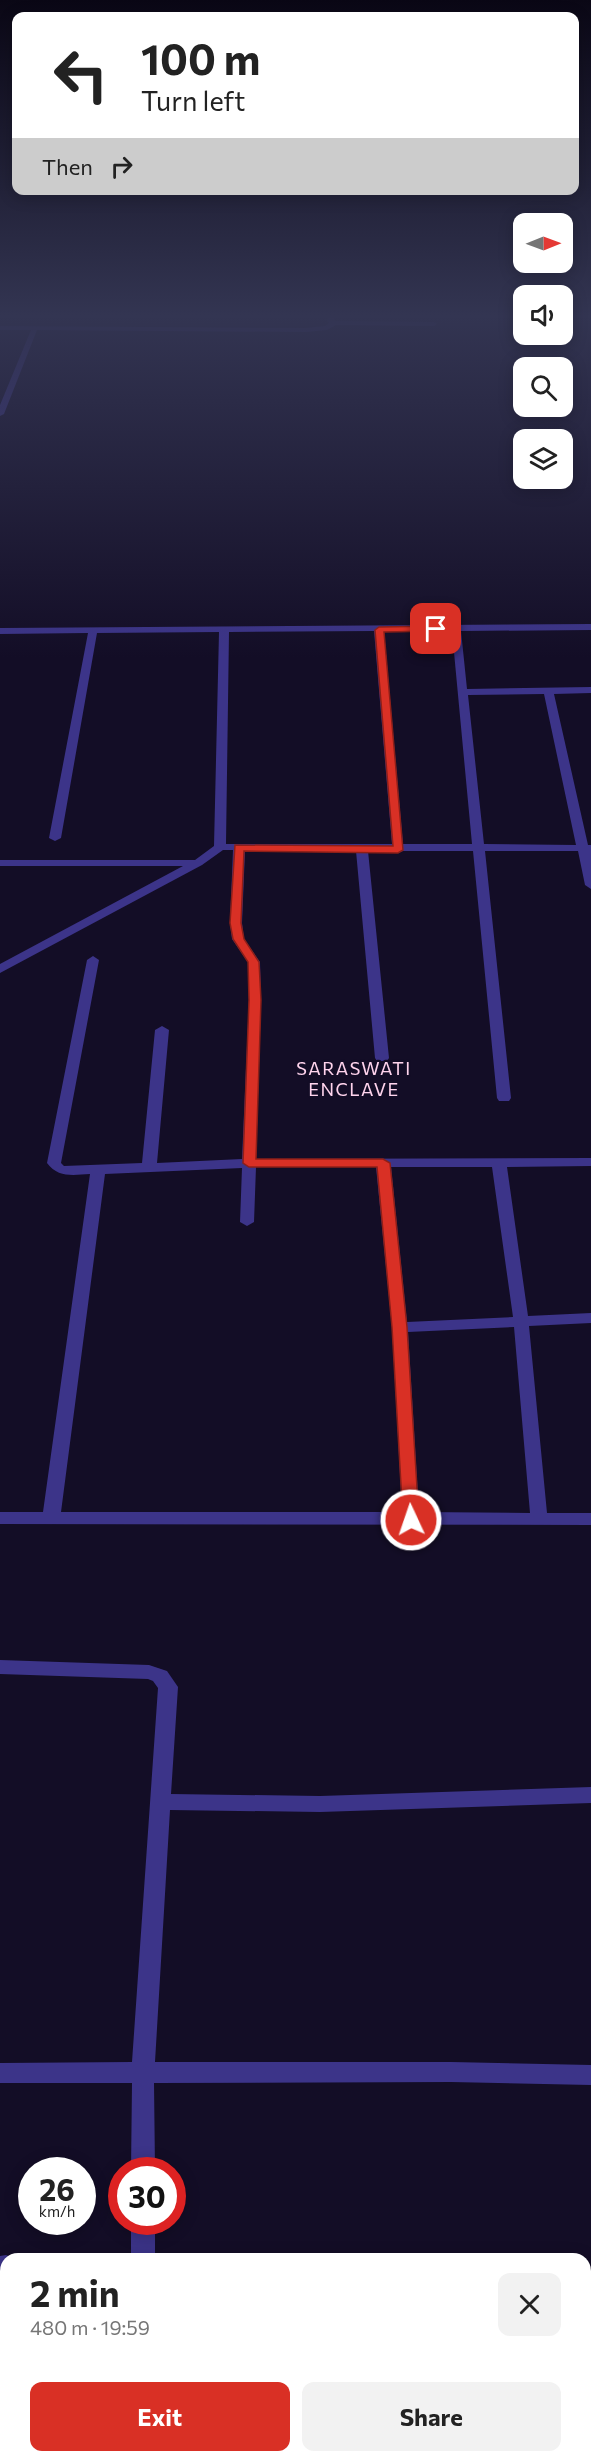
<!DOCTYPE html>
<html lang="en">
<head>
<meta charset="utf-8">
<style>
	:root { --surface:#fff; --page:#f2f2f2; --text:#222; --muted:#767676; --accent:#d93025 }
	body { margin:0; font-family:Commissioner,sans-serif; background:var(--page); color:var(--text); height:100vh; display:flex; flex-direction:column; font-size:22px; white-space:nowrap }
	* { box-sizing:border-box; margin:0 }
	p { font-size:20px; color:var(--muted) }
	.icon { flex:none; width:33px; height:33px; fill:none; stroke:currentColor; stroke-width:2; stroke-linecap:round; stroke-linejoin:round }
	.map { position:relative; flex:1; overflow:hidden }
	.details { position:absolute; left:0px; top:2253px; width:591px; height:210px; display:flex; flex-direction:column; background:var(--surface); border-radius:18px 18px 0 0; box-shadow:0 3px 15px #0003 }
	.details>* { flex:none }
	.guide { position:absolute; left:12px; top:12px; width:567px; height:183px; border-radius:12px; box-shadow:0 3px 15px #0003; background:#fff; color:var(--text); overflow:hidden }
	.needle { width:39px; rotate:89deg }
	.buttons { position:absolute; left:513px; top:213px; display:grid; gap:12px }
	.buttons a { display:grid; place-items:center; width:60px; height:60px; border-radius:12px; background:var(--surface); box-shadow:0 3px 15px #0003; font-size:30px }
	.speed { position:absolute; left:18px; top:2157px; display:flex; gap:12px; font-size:30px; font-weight:700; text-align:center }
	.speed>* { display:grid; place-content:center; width:78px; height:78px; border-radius:50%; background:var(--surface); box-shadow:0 3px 15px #0003; line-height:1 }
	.speed small { font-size:15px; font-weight:400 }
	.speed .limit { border:9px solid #d22; background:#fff; color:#111 }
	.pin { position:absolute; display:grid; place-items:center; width:51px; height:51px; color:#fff; margin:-26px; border-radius:12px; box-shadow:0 3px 9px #0006 }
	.me { position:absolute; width:66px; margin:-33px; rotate:357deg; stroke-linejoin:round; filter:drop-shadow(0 0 4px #0008) }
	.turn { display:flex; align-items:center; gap:21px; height:126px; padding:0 30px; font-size:27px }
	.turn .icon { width:78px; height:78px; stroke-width:2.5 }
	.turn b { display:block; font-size:42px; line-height:51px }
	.then { display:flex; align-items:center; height:57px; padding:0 30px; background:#0003; gap:12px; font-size:22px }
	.round { display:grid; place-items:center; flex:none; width:63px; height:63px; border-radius:12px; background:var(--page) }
	.summary { display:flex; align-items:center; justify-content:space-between; height:102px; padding:0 30px }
	h1 { font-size:36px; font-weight:700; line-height:45px }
	.cta { display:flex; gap:12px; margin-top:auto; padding:12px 30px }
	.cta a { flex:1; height:69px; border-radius:12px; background:var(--accent); color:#fff; font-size:24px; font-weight:700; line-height:69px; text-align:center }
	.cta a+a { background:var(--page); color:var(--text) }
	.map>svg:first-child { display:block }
</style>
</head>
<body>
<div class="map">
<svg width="591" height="2463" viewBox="0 0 591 2463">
	<rect width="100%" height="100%" fill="#130d26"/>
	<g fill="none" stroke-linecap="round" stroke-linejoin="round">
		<path fill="#3c3489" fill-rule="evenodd" d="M328,313H334L335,321L434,322L437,324L434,326L336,325L327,330L306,332L37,330L4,414L0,416V405L31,330H0V326L306,328L325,326L329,323L327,321Z
			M591,624V630L461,631L467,689L591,687V693L554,694L588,845H591V889L585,885L578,851H485L511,1098L509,1101H499L497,1098L473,851H403L398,853L393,851H368L389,1058L387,1061H377L375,1058L356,851H245L242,923L244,939L260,962L261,1000L256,1159L591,1158V1166L507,1167L528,1316L591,1313V1323L529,1326L547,1513H591V1525L0,1524V1512H43L90,1174C73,1175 58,1178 47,1163L87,960L93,956L99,960L61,1163L64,1166L142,1163L155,1030L162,1026L169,1030L157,1163L242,1159L249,1000L248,962L232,939L230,923L233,850H223L202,865L0,973V964L183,866H0V860H195L214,846L219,632L97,633L61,838L55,841L49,838L88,633L0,634V628ZM374,631L392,844H226L229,632ZM384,631H452L472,844H403ZM544,694L576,845L484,844L468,695ZM256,1167H376L392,1327L402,1512H61L105,1174L242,1168L240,1222L247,1226L254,1222ZM391,1167H492L513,1317L407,1322ZM514,1327L530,1513L419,1512L408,1332Z
			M0,1660L149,1665L167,1671L178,1687L171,1794L320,1796L591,1787V1803L320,1812L170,1810L155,2062H451L591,2065V2085L451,2082L154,2083L155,2170H131L132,2083H0V2063L132,2062L158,1688L153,1681L148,1679L0,1674Z
			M131,2222H155V2259H131Z
			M6,2255L15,2259H6V2279L0,2280V2256Z
			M585,2445H591V2463H427L429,2457H585Z
			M121,2457H147V2463H121Z"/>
	</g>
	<linearGradient id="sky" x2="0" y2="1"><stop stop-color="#0a0715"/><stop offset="0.48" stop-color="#333552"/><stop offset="1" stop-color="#333552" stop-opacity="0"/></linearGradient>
	<rect width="591" height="658" fill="url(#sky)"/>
	<path fill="#d93025" stroke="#8d1f18" stroke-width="1.5" d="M379,627L436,626L441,629L436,631L384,632L403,850L398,853L244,851L241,923L244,939L259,962L261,1000L256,1159H383L390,1163L407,1327L419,1520L411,1525L403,1520L392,1327L377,1167H249L243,1163L249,1000L248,962L233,939L230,923L235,845L393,846L375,630Z"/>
	<g text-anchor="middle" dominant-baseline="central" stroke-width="4.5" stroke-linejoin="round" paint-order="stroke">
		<g font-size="18" letter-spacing="1.5" fill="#ffd4ed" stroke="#130d26">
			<text x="354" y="1068">SARASWATI<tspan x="354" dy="21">ENCLAVE</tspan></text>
		</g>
	</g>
</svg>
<div class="buttons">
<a><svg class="needle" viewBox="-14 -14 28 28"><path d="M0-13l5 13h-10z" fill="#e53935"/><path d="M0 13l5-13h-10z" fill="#767676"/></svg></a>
<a><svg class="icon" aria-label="sound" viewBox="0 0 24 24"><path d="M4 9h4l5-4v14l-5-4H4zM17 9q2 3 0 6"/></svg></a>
<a><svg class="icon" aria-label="search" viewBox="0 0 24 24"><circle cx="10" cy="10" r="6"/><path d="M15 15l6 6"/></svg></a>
<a><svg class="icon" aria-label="layers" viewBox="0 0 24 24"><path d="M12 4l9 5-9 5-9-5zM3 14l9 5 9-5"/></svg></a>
</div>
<div class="speed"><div>26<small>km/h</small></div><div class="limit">30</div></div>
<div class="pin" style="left:436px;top:629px;background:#d93025"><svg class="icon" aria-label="arrive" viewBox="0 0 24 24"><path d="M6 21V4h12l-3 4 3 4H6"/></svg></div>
<svg class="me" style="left:411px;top:1520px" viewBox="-20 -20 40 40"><circle r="17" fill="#d93025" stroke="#fff" stroke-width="3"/><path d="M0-11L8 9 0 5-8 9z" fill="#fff"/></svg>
<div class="guide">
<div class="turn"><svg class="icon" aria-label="left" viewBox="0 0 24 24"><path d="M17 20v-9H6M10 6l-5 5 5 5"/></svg><div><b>100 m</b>Turn left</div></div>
<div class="then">Then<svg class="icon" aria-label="right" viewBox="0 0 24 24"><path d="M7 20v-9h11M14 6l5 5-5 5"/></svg></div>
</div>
<section class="details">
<div class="summary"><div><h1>2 min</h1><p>480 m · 19:59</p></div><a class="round"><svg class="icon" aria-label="close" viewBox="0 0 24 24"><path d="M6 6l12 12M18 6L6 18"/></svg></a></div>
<div class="cta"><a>Exit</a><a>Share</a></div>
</section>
</div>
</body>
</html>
